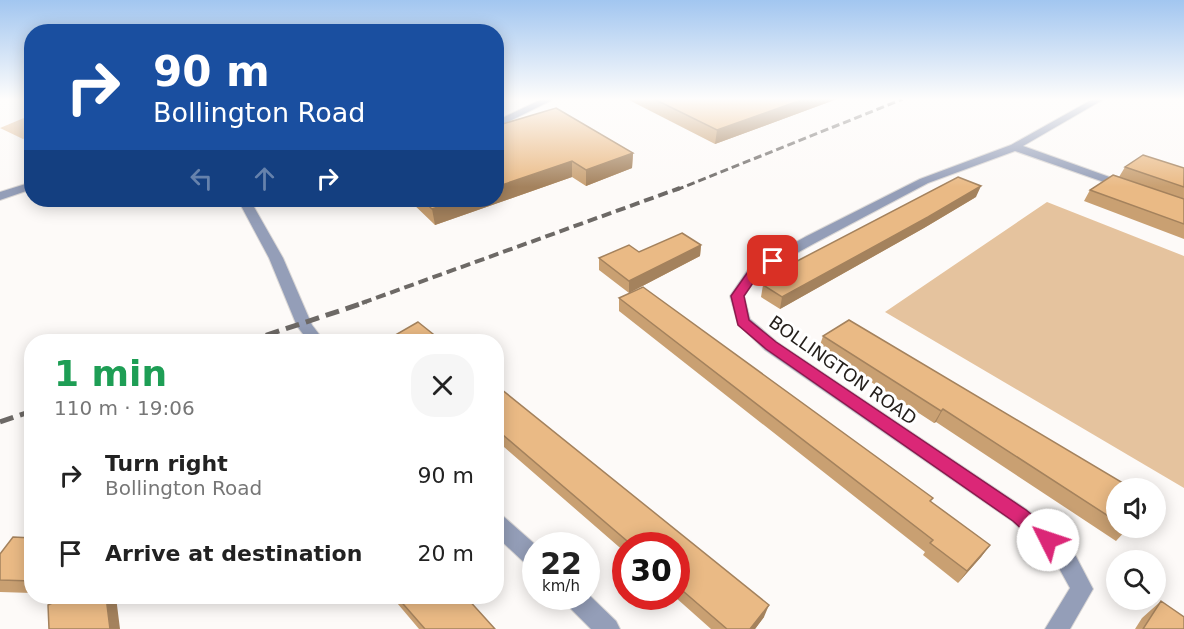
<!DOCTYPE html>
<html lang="en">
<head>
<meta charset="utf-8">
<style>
	:root { --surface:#fff; --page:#f6f6f6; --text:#222; --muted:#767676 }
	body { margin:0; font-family:"DejaVu Sans",sans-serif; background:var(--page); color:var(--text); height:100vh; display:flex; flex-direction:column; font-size:22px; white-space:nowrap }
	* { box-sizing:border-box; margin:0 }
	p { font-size:20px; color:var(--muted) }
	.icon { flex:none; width:33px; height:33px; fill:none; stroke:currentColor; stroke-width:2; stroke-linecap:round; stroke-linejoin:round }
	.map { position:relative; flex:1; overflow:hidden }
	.side { position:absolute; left:24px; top:334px; width:480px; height:270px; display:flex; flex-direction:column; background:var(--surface); border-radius:24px; box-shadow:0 3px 15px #0003 }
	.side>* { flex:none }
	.guide { position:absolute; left:24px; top:24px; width:480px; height:183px; border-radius:24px; box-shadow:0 3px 15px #0003; background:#1a4fa0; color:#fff; overflow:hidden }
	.fabs { position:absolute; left:1106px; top:478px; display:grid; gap:12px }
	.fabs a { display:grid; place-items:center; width:60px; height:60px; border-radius:50%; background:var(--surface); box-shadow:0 3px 15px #0003; font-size:30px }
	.speed { position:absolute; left:522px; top:532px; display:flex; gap:12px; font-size:30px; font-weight:700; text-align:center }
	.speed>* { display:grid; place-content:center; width:78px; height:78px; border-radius:50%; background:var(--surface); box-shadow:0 3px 15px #0003; line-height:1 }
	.speed small { font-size:15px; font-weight:400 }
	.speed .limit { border:9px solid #d22; background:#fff; color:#111 }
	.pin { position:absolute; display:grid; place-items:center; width:51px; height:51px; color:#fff; margin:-26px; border-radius:12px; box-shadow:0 3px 9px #0006 }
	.me { position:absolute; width:66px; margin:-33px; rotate:311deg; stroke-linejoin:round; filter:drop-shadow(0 0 4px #0008) }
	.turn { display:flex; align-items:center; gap:21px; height:126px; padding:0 30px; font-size:27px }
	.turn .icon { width:78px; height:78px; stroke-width:2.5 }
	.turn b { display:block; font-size:42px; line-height:51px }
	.lanes { display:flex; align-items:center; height:57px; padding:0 30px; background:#0003; justify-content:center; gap:30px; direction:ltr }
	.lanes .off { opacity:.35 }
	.round { display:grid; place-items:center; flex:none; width:63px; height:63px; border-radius:24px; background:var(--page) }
	.summary { display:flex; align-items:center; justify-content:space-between; height:102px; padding:0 30px }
	h1 { font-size:36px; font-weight:700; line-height:45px; color:#1e9e55 }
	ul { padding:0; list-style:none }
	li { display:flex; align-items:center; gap:18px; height:78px; padding:0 30px }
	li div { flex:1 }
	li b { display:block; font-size:22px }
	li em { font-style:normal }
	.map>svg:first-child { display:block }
</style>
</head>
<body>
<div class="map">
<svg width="1184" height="629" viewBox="0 0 1184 629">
	<rect width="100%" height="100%" fill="#fdfaf8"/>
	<path fill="#e5c39e" d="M31,115V135L23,139L0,128Z
		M1047,202L1184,256V488L885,312Z"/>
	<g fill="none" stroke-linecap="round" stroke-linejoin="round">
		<defs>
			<path id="street" d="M542,99H554L496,128V121Z
				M1093,99H1104L1023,146L1129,184V188H1121L1015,151L928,183L815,243L759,274L744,296L750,319L777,342L1026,509L1070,545L1093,589L1070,629H1045L1070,588L1054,559L1012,521L765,350L738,324L730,296L749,268L805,237L920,179L1011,145Z
				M32,182V189L0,200V192Z
				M238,200H250L283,258L312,325L325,342H309L297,326L269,258Z
				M496,513L503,516L537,546L536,569L528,566L496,536Z
				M586,592L616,621L620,629H591L567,605L564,597H586Z"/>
		</defs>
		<use href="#street" stroke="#dad7d5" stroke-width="2"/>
		<use href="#street" fill="#949eb8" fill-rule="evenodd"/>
		<path stroke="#6d6966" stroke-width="3" stroke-dasharray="8 4" stroke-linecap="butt" d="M676,190L903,99"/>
		<path stroke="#6d6966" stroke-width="4" stroke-dasharray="10 5" stroke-linecap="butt" d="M362,303L680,188"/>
		<path stroke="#6d6966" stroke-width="5" stroke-dasharray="14 7" stroke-linecap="butt" d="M246,342L366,302
			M0,422L32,411"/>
	</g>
	<path fill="#c9a072" d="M627,99H837L715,144Z
		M496,126L633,153L632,168L586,186L572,177L435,225L409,200H496Z
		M1125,167L1184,168V239L1084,201L1090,190L1119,177Z
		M976,197L924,228L780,309L761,297L763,285L785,273L786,267Z
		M701,245L700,256L629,293L599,270V258Z
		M619,298L931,502L990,545L981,557L958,583L923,555L925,552L619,311Z
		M823,336L1116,489V528H1128L1116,541L936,422L934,423L819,348Z
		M496,385L764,617L755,629H711L675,597H676V546H626V553L496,440Z
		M32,538V593L0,592V554Z
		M392,597H466L495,629H419Z
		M1161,601L1184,629H1135L1142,618Z"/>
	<path fill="#a4825d" d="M804,99H837L715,144L717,130Z
		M633,153L632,168L586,186V170Z
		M572,161V177L435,225L432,209L459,200H496V187Z
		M981,186L976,197L924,228L780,309L782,297Z
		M701,245L700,256L629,293V281Z
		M943,409L936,422L934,423L941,411Z
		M990,545L981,557L958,583L967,571Z
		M106,597H116L120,629H110Z
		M769,605L764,617L755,629H750Z"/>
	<path fill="#eaba85" stroke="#a4825d" stroke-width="1.5" d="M654,99H804L717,130Z
		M556,108L633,153L586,170L572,161L496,187V126Z
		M1143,155L1184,168V187L1125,167Z
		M1113,175L1184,199V224L1090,190Z
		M958,177L981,186L928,217L782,297L763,285L791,270L786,267L801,259Z
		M422,200H459L432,209Z
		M682,233L701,245L629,281L599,258L629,245L639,252Z
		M643,287L933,498L930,501L990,545L967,571L930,543L933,540L619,298Z
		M849,320L1133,489H1116V521L943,409L941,411L823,336Z
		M418,322L443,342H395L390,338Z
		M496,385L769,605L750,629H727L676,585V546H633L496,429Z
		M13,537L32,538V581L0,580V554Z
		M65,597H106L110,629H49L48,605Z
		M397,597H466L495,629H425Z
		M1161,601L1184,617V629H1143Z"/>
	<linearGradient id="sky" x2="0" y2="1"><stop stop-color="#a2c6f0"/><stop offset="0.53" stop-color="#fefdfc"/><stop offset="1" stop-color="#fefdfc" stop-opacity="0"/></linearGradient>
	<rect width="1184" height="187" fill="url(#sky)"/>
	<path fill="#db2777" stroke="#8e194d" stroke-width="1.5" d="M773,257L779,261L777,263L759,274L744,296L749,320L776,342L1026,510L1055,534L1058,540L1055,546L1048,549L1041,546L1013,521L766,349L738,325L731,296L750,269Z"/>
	<g text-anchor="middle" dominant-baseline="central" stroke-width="6" stroke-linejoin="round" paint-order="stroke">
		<g font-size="18" fill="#241f1b" stroke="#fff">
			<text transform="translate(843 370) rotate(35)">BOLLINGTON ROAD</text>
		</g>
	</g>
</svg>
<div class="fabs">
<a><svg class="icon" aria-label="sound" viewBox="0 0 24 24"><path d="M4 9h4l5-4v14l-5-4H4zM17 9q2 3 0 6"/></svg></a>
<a><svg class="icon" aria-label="search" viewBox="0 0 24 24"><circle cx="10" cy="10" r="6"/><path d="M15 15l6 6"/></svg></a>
</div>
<div class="speed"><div>22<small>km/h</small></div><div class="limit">30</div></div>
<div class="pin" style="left:773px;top:261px;background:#d93025"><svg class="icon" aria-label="arrive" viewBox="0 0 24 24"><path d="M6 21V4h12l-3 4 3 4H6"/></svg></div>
<svg class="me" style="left:1048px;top:540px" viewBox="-20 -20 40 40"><circle r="19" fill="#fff"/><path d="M0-13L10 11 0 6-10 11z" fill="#db2777"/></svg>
<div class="guide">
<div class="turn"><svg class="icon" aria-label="right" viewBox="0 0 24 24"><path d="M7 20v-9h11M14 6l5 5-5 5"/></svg><div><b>90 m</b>Bollington Road</div></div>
<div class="lanes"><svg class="icon off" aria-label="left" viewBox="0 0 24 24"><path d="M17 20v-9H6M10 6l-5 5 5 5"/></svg><svg class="icon off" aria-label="ahead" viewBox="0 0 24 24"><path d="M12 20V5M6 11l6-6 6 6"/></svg><svg class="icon" aria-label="right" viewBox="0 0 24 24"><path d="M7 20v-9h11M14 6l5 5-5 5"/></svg></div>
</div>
<section class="side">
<div class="summary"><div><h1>1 min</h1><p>110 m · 19:06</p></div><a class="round"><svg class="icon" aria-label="close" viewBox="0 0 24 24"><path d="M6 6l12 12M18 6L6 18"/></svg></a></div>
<ul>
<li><svg class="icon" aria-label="right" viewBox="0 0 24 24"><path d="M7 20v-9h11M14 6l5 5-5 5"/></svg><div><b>Turn right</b><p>Bollington Road</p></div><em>90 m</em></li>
<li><svg class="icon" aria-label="arrive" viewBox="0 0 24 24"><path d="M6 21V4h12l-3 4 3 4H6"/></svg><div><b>Arrive at destination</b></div><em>20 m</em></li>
</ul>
</section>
</div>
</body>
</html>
